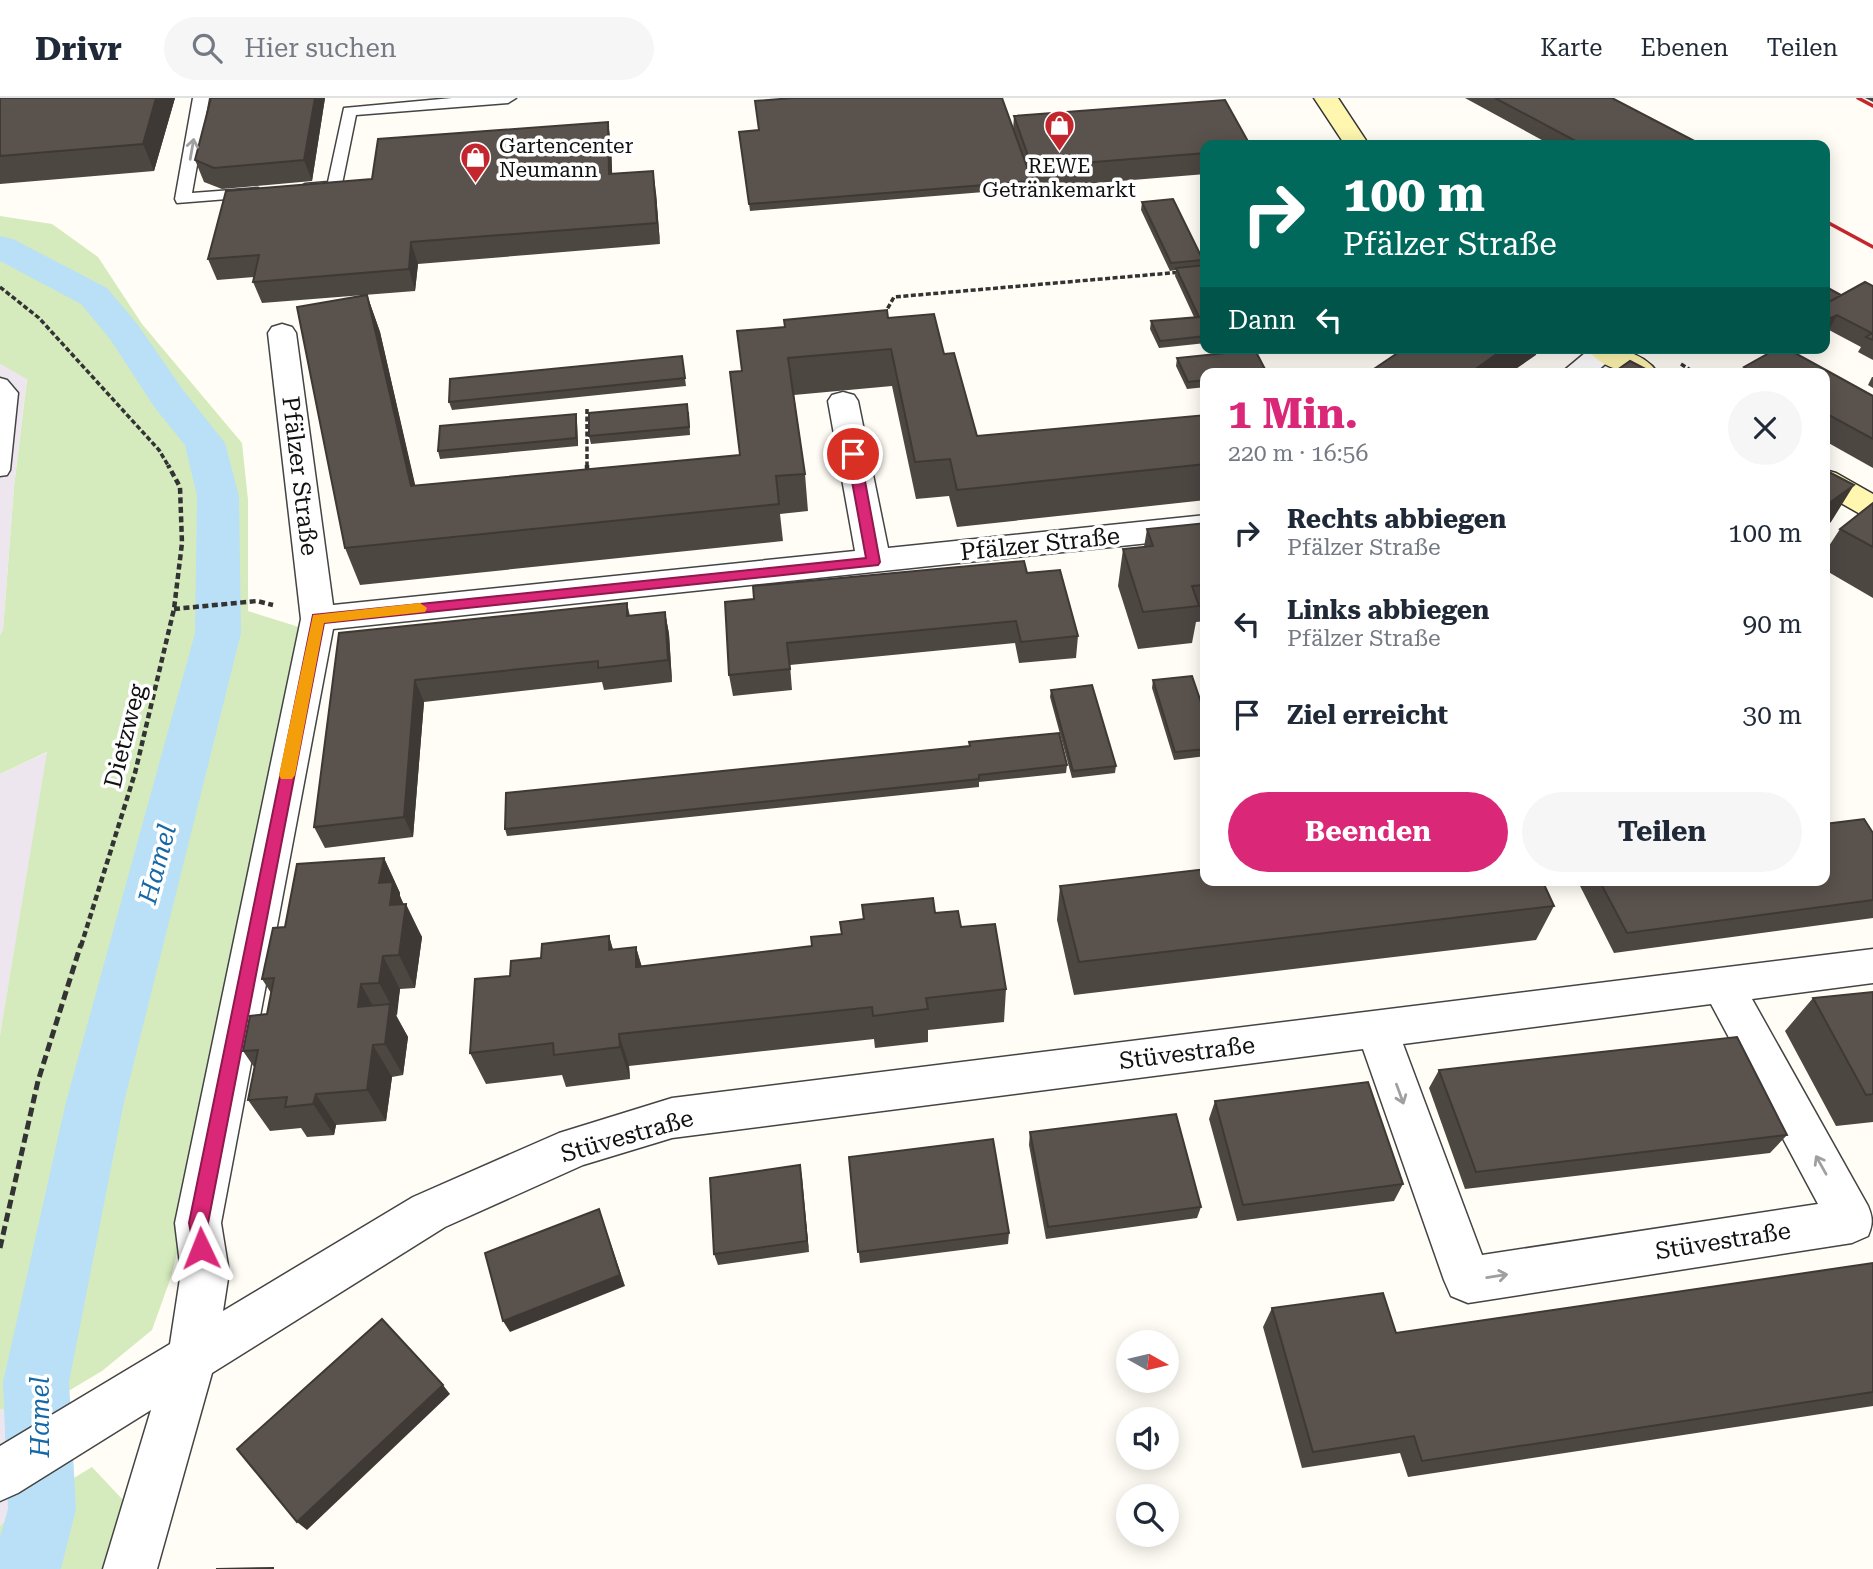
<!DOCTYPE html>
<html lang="de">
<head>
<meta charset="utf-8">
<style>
	:root { --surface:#fff; --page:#f6f6f7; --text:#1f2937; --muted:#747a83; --line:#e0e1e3; --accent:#db2777 }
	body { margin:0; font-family:"Roboto Serif",serif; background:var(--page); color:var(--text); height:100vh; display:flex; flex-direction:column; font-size:26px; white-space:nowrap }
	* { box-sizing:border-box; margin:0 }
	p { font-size:23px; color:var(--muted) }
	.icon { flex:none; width:38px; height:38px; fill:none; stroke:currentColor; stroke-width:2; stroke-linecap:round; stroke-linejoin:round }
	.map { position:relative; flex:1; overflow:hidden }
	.sheet { position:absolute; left:1200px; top:270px; width:630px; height:518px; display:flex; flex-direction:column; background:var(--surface); border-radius:14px; box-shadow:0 4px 18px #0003 }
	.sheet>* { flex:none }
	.hud { position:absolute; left:1200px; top:42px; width:630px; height:214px; border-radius:14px; box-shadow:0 4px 18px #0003; background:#00695c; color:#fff; overflow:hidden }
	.needle { width:46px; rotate:98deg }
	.buttons { position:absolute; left:1116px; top:1232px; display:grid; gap:14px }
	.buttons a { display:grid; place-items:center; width:63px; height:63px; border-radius:50%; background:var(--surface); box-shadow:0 4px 18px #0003; font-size:35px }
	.pin { position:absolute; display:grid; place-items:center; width:60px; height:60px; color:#fff; margin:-30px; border:4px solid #fff; border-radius:50%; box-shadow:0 2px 7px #0007 }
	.me { position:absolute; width:77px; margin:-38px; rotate:358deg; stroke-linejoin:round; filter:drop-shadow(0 0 5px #0008) }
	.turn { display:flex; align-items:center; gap:24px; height:147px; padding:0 28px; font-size:32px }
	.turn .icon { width:91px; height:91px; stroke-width:2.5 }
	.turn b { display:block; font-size:49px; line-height:60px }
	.then { display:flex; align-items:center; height:66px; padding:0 28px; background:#0003; gap:14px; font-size:26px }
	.round { display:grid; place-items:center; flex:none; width:74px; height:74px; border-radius:37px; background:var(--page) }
	.overview { display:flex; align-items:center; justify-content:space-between; height:119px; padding:0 28px }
	h1 { font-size:42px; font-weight:700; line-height:52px; color:var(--accent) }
	.cta { display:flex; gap:14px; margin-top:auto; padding:14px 28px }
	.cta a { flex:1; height:80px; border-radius:42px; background:var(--accent); color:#fff; font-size:28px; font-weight:700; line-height:80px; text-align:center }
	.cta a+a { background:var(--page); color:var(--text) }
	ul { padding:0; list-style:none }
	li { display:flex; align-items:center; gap:21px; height:91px; padding:0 28px }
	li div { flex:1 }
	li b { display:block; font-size:26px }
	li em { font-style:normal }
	header { display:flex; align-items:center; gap:42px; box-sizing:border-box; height:98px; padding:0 35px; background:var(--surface); border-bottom:2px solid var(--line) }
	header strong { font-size:33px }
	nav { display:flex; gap:38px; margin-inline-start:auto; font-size:24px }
	.search { width:490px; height:63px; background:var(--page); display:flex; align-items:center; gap:18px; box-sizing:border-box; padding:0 24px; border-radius:38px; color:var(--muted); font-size:26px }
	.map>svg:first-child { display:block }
</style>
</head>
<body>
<header>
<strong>Drivr</strong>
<div class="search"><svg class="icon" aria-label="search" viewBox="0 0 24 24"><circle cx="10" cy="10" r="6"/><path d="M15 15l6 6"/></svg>Hier suchen</div>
<nav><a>Karte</a><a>Ebenen</a><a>Teilen</a></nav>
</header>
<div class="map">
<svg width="1873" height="1471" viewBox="0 0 1873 1471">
	<rect width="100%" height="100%" fill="#fffdf5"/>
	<path fill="#eee6ef" d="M0,266L27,280L14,389L3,532L0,537Z
		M48,654L0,937V676Z
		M0,1311L28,1317L8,1420L0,1428Z"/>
	<path fill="#d5ebbd" d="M0,118L52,126L98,159L142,226L242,345L248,402V513L299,529L267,739L223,972L171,1179L152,1232L102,1273L28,1317L0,1311V937L47,654L0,676V537L3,532L14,389L27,281L0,266Z
		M92,1369L123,1402L102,1471H0V1428L8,1420Z"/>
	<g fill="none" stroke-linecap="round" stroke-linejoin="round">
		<path fill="#b9e0f7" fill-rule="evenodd" d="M0,138L13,141L107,190L138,227L183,292L225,345L239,398L241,535L124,1004L69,1284L76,1411L61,1471H0V1439L8,1411L3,1284L66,1004L195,535L197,398L185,347L155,310L110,241L81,206L0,163Z"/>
		<defs>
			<path id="lane" d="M193,0H209L192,95L258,90L266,95L264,98L177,105L175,101Z
				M452,0H516L508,5L356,17L341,91L305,96L297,91L305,86L328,84L344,10Z
				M0,280L7,282L18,295L10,372L7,377L0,378Z"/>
			<path id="street" d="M282,226L292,229L296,235L333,507L855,453L828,303L832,297L843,294L854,297L858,303L888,450L1206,417V439L333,531L221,1125L229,1174L223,1213L413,1099L559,1035L672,1000L1873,851V885L1752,901L1868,1108C1873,1120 1873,1126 1868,1138L1852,1145L1468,1205L1451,1198L1444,1182L1363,951L672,1040L583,1067L445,1129L212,1275L157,1471H103L151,1312L18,1395L0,1403V1348L170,1246L181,1174L175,1125L301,521L268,235L272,229ZM1711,906L1818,1106L1482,1157L1403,946Z
				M1591,250H1619L1620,253L1595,275H1561Z"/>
			<path id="secondary" d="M1314,0H1338L1369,47H1345Z
				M1587,250C1613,250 1641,251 1658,275C1631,275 1603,274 1587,250Z
				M1825,372L1836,375L1873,396V421L1862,417L1825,396Z"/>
		</defs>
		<use href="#lane" stroke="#444" stroke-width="3"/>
		<use href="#street" stroke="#444" stroke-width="3"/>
		<use href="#secondary" stroke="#333" stroke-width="3"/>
		<path stroke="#333" stroke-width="3.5" stroke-dasharray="5 2.5" stroke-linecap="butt" d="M0,189L39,220L159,352L169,369
			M884,217L894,199L1182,174
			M1681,266L1695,275
			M587,311V369"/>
		<path stroke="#333" stroke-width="4.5" stroke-dasharray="6 3.5" stroke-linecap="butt" d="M587,367V376
			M174,511L257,503L273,507
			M81,848L135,675L174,511L182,445L180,389L168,367"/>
		<path stroke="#333" stroke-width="5" stroke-dasharray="9 4.5" stroke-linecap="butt" d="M0,1150L38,983L81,846"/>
		<use href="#lane" fill="#fff" fill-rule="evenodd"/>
		<use href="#street" fill="#fff" fill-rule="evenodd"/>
		<use href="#secondary" fill="#fff6b0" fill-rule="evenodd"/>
		<path stroke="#c4262e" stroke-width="3.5" d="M1858,0L1873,8
			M1825,123L1873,149"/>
	</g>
	<path fill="#4d4742" d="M0,0H175L154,73L0,86Z
		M211,0H325L312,83L222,91L204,84L195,62Z
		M1465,0H1612L1702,47H1551Z
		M1865,0H1873V4Z
		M1014,18L1206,47V76L750,113L739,34L759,32H1013Z
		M611,45L612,76L656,95L660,146L418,166L415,193L262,205L253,184L254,179L217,182L208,161L372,81Z
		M1203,99H1206V114L1202,107Z
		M1142,104L1203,162L1202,168L1206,167V245L1159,250L1150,231L1151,223L1194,219L1175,178L1176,172L1170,173L1141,112Z
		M1873,188V262L1858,254L1861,249L1829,232L1825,234V192L1841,197Z
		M367,197L380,234L415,388L740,357L741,273L784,229V222L888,220L944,256L977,338L1206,317V402L957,429L949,398L916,401L892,288L794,297L805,376L808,413L780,416L783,443L360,487L345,450Z
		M1278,250H1314V252L1281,256Z
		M1348,250H1396L1351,255Z
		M1778,250H1786L1873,298V370L1825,343V275H1741L1744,269Z
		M682,258L686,288L452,312L449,304Z
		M1177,260L1206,275V289L1187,291L1176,268Z
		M1872,279H1873V290L1868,287Z
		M689,314L690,337L591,346L589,338Z
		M577,324L578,348L440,361L438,353Z
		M1873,405V500L1825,472V454L1840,431Z
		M1206,425V523L1196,524L1192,545L1138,551L1118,488L1123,451L1144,449L1147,431Z
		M1027,475L1078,538L1076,560L1019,565L1015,545L790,567L792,592L733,598L729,577L725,504Z
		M627,505L630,518L665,514L669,536L672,584L604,592L602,584L424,604L413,739L325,750L314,729L339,535Z
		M1153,582L1206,619V658L1174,662L1152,590Z
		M1051,592L1116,668L1115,675L1072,680L1050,599Z
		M969,644L1067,667L1066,675L979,684V689L507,738L505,731L969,648Z
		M1873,735V820L1614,855L1577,782H1825Z
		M384,760L400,795V798L403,806L422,839L415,890L400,891L396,918L408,939L403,977L392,979L386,1023L336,1027L334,1037L307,1039L301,1030L270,1033L248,1002L254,969L243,953L267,916L271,895L262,881L285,829Z
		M1060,788L1554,808L1536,842L1074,897L1057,822Z
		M862,807L935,815L961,829L1006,891L1004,924L928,932V944L875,950L874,941L629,968L630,981L566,989L562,977L486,986L470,955L510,878L541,860L609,838L613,852L636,849L642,869L812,848L841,836L840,824L863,821Z
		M1873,894V1024L1836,1028L1785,933L1813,900Z
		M1439,972L1787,1037L1770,1055L1465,1091L1429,990Z
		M1215,1003L1403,1086L1394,1103L1237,1123L1209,1021Z
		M1030,1034L1201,1109L1197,1120L1046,1141L1029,1047Z
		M849,1059L1009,1135L1008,1146L860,1165Z
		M800,1067L809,1154L718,1167L714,1156Z
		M1873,1165V1308L1408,1379L1400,1355L1302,1370L1263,1229L1272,1210L1396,1235Z"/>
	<path fill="#3f3936" d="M156,0H175L154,73L143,46Z
		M315,0H325L312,83L304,62Z
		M608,24L611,45L613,98L609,76Z
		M653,73L656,95L660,146L657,125Z
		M411,144L418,166L415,193L409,171Z
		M367,197L380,234L424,425L411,388Z
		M1837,217L1829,232L1825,234V232L1831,220Z
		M1505,250H1538L1536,257L1510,275H1470Z
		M576,316L577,324L578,348L576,340Z
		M1854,387L1831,424L1825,429V408Z
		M665,514L669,536L672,584L668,562Z
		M415,582L424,604L413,739L404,719Z
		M384,760L400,795V798L406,811V806L422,839L415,890L399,857L379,785Z
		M609,838L619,872L609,852Z
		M636,849L645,882L636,869Z
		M383,858L400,891L397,918L379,885Z
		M361,886L379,919L358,909Z
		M390,906L408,939L403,977L385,946Z
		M619,936L629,968L630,981L620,949Z
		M373,947L392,979L386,1023L367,992Z
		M316,996L336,1027L334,1037L313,1006Z
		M800,1067L802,1079L809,1154L807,1143Z
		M599,1111L625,1188L510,1234L503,1223Z
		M443,1287L450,1296L307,1432L297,1424Z"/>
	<path fill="#5a524d" stroke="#3f3936" stroke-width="2" d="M0,0H156L143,46L0,58Z
		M211,0H315L304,62L214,70L195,62Z
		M793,0H1002L1032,83L749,106L739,34L759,32L755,3Z
		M1495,0H1612L1702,47H1583Z
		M1225,2L1250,47H1206V55L1032,69L1014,18Z
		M608,24L609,76L653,73L657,125L411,144L409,171L253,184L259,157L208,161L226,93L372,81L378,41Z
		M1173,101L1203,162L1171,165L1142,104Z
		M1206,167V238L1160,243L1151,223L1199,219L1176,170Z
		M1865,184L1873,188V242L1866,239L1872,235L1837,217L1831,220L1825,217V206Z
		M1828,190L1841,197L1825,206V192Z
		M367,197L411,388L740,357L730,274L742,273L737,233L785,229L784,222L887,212L888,220L934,216L944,256L954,255L977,338L1206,317V366L957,392L950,361L915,364L891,251L788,260L805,376L776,378L779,406L345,450L297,209Z
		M1405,250H1505L1470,275H1368Z
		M1778,250H1786L1873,298V341L1825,315V275H1753L1744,269Z
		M1255,252L1267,275H1206V282L1188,284L1177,260Z
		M682,258L685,280L449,304L450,281Z
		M1630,263L1653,275H1613Z
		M687,306L689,329L589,338V315Z
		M576,316V340L438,353L440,328Z
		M1825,372L1854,387L1825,408Z
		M1873,405V449L1840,431Z
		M1206,425V487L1192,488L1199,508L1143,514L1123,451L1153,448L1147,431Z
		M1024,463L1027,475L1060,472L1078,538L1021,544L1016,523L787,545L790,571L729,577L725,504L754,501L753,488Z
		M627,505V518L665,514L668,562L598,570V563L415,582L404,719L314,729L339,535Z
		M1192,578L1206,619V651L1175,654L1153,582Z
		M1092,587L1116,668L1073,673L1051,592Z
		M1059,635L1067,667L979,677V681L505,731L506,695L970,648L969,644Z
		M1864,721L1873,735V802L1627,835L1599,782H1825V726Z
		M384,760L379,785L393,784L390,807L406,806L399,857L383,858L379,885L361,886L358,909L390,906L385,946L373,947L367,992L316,996L313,1006L285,1009L287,999L248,1002L258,952L243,953L250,918L267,916L274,880L262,881L273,830L285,829L297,766Z
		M1206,771V782H1542L1554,808L1079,864L1060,788Z
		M933,800L935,815L958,813L961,829L995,826L1006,891L926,900L928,911L873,918L872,909L619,936L620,949L554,957L553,945L470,955L475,881L510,878L511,863L541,860L542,846L609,838V852L636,849V869L812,848L811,839L842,836L840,824L864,821L862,807Z
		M1873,894V996L1866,997L1813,900Z
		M1737,939L1787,1037L1476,1074L1439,972Z
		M1368,984L1403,1086L1243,1107L1215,1003Z
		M1176,1016L1201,1109L1048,1129L1030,1034Z
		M993,1041L1009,1135L858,1154L849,1059Z
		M800,1067L807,1143L714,1156L710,1080Z
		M599,1111L620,1177L503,1223L485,1155Z
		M1873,1165V1294L1422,1363L1414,1338L1313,1354L1272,1210L1383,1195L1396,1235Z
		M382,1221L443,1287L297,1424L237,1351Z
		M273,1470V1471H216Z"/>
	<defs><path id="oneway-shaft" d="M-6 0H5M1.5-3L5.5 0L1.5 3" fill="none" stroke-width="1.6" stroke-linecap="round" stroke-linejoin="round" transform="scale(1.75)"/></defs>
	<g stroke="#a0a0a0">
		<use href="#oneway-shaft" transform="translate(192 51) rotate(-80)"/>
		<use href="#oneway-shaft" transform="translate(1400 996) rotate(70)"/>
		<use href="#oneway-shaft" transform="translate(1821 1067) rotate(-119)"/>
		<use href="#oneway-shaft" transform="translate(1497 1178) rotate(-9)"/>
	</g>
	<path fill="#db2777" stroke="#8e194d" stroke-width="2" d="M853,352L860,356L880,464L878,467L324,525L208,1125L211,1150L208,1156L201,1159L195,1156L189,1125L313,517L866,460L847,356Z"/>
	<path fill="#f59e0b" d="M420,505L427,510L425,514L324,525L295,677L292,681H281L279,677L313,517Z"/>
	<defs>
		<symbol id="shop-pin" viewBox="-11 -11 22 30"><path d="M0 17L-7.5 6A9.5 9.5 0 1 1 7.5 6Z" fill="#c4262e" stroke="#fff"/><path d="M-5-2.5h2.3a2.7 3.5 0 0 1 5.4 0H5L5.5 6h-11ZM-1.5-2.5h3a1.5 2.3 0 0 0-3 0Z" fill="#fff"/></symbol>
	</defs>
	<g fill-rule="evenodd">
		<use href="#shop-pin" x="1042" y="10" width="35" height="47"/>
		<use href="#shop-pin" x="458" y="42" width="35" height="47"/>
	</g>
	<g text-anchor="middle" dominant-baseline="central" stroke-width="7" stroke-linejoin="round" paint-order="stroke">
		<g font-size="21" fill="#111" stroke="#fff" text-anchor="start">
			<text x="499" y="48">Gartencenter<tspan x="499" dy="24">Neumann</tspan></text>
			<text x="1059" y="68" text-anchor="middle">REWE<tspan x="1059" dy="24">Getränkemarkt</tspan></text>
		</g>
		<g font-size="24" fill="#111" stroke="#fff">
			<text transform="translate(300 378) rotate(83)">Pfälzer Straße</text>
			<text transform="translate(1040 446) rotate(-6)">Pfälzer Straße</text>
			<text transform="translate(125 638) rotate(-76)">Dietzweg</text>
			<text transform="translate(1187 955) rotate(-7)">Stüvestraße</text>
			<text transform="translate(627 1038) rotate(-16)">Stüvestraße</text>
			<text transform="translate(1723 1143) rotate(-9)">Stüvestraße</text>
		</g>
		<g font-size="26" font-style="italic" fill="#1768a6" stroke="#fff">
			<text transform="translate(157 766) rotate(-75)">Hamel</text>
			<text transform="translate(40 1319) rotate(-90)">Hamel</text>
		</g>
	</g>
</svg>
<div class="buttons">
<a><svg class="needle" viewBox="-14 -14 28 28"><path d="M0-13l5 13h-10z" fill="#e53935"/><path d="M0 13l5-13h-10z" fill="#747a83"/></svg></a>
<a><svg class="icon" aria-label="sound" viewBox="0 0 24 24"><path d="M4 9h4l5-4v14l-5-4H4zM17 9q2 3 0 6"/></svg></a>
<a><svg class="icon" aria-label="search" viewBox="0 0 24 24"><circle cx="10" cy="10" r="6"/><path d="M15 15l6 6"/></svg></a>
</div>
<div class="pin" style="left:853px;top:356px;background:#d93025"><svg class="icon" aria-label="arrive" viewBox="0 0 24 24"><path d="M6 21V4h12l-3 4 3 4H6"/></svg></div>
<svg class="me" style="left:201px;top:1150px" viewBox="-20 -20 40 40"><path d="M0-17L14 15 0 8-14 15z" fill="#db2777" stroke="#fff" stroke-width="4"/></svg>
<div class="hud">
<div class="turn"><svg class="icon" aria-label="right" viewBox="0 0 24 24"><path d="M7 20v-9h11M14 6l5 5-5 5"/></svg><div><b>100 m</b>Pfälzer Straße</div></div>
<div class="then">Dann<svg class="icon" aria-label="left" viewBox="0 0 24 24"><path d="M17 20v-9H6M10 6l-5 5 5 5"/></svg></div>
</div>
<section class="sheet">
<div class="overview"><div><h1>1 Min.</h1><p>220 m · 16:56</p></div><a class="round"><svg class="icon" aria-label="close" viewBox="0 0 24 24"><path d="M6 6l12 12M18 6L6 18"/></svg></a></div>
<ul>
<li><svg class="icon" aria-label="right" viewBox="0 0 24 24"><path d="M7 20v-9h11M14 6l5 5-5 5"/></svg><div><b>Rechts abbiegen</b><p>Pfälzer Straße</p></div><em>100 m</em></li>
<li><svg class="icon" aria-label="left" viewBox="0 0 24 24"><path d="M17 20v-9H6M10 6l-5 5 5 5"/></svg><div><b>Links abbiegen</b><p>Pfälzer Straße</p></div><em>90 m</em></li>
<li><svg class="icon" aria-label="arrive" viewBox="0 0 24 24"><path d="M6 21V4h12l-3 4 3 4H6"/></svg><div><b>Ziel erreicht</b></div><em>30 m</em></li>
</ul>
<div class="cta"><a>Beenden</a><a>Teilen</a></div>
</section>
</div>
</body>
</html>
